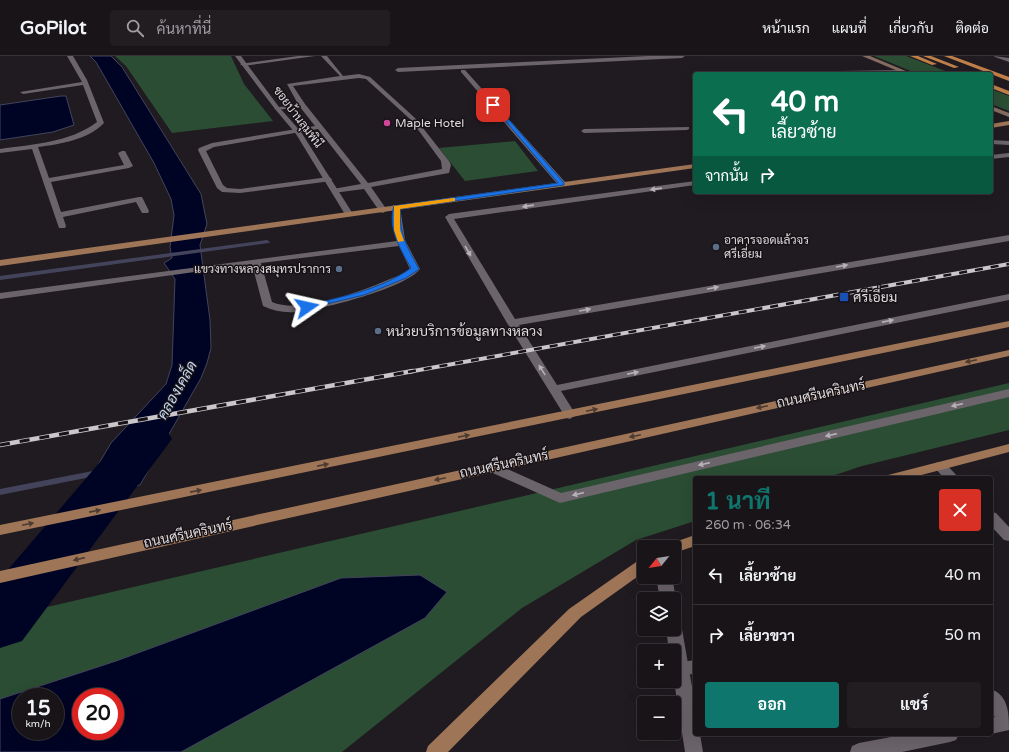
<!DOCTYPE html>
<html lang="th">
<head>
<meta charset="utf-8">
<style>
	:root { --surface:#181418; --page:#211d21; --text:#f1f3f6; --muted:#9f9ea2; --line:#363337; --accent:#0f766e }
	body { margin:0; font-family:"Varela Round",Sarabun,sans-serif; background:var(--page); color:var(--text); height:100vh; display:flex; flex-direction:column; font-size:15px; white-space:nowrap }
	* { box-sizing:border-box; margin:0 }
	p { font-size:13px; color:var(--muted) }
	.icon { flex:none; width:22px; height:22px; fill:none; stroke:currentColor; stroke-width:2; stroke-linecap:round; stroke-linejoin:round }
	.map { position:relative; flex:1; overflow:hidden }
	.drawer { position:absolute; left:693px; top:420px; width:300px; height:260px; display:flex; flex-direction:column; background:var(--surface); border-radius:4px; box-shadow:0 4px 16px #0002,0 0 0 1px var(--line) }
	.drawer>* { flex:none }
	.banner { position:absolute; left:693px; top:16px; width:300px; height:122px; border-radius:4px; box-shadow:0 4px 16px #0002,0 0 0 1px var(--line); background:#0b6e4f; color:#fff; overflow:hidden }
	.needle { width:26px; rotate:240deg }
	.buttons { position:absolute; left:637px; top:484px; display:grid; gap:8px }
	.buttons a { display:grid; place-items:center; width:44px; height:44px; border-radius:4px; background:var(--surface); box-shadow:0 4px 16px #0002,0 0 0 1px var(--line); font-size:20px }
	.speed { position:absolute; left:12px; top:632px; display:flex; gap:8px; font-size:20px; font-weight:700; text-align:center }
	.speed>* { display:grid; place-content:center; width:52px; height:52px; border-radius:50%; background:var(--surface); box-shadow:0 4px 16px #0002,0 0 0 1px var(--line); line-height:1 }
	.speed small { font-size:10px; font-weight:400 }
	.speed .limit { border:6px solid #d22; background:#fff; color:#111 }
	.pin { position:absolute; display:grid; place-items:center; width:34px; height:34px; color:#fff; margin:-17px; border-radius:8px; box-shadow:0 2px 6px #0006 }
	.me { position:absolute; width:44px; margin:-22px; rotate:79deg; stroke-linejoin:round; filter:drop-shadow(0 0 3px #0008) }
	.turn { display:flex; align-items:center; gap:14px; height:84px; padding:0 12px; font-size:18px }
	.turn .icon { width:52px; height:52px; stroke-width:2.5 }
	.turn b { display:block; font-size:28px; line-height:34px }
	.then { display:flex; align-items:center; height:38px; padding:0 12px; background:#0003; gap:8px; font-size:15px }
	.round { display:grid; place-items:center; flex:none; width:42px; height:42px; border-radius:4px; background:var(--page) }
	.head { display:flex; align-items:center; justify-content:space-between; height:68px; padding:0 12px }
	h1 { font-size:24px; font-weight:700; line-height:30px; color:var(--accent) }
	.primary-button { display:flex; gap:8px; margin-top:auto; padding:8px 12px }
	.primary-button a { flex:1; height:46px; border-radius:4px; background:var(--accent); color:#fff; font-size:16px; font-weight:700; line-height:46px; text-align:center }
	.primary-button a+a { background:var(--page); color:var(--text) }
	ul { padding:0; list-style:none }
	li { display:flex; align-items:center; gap:12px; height:60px; padding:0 12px; border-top:1px solid var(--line) }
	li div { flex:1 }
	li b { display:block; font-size:15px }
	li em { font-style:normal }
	header { display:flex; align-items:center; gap:24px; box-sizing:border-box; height:56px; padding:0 20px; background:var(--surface); border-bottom:1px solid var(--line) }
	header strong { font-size:19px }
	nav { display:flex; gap:22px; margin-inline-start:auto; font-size:14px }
	.search { width:280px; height:36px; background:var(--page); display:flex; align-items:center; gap:10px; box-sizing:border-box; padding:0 14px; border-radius:4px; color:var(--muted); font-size:15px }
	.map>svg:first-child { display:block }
</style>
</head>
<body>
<header>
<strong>GoPilot</strong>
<div class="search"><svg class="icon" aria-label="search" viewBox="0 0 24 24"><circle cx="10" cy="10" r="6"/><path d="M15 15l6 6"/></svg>ค้นหาที่นี่</div>
<nav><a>หน้าแรก</a><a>แผนที่</a><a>เกี่ยวกับ</a><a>ติดต่อ</a></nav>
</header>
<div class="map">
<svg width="1009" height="696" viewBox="0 0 1009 696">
	<rect width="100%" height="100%" fill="#201b20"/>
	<path fill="#2b4d34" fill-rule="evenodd" d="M115,0H231L244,28L273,65L172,77L126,10Z
		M874,0H906L953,18H918Z
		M991,33L1009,40V55L991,48Z
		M515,85L538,115L465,125L439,92Z
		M1009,327V374L862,410L826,422H695V465L636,484L522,552L342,696H0V562ZM21,641H55V675H21ZM81,641H115V675H81Z"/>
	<path fill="#000424" stroke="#43445c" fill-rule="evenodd" d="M90,0H111L122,11L201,138L207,168L200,189L210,264L211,292L207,307L201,322L140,429L81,438L111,387L166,328L172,309L175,223L164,207L172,202L170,191L174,159L171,143L154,107L96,6Z
		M61,40H66L74,69L53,76L0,84V49Z
		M420,519L447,536L425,562L181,696H0V643L116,605L341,522ZM21,641H55V675H21ZM81,641H115V675H81Z"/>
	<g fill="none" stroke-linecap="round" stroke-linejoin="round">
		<path fill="#43445c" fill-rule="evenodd" d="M267,184L270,186L269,187L0,224V220Z
			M103,413L106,414L107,416L106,418L0,439V433Z"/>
		<path fill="#000424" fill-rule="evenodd" d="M147,367L165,372L172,383L22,585L0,592V523L129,372Z"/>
		<path fill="#6b646b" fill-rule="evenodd" d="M67,0H73L87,24L104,67C88,84 60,88 38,91L49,122L124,109L118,97L122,95H125L133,110L129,112L51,126L61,156L139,141H142L149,155L148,157H142L136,146L63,161L66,170L65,172H59L32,93L0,97V93C33,88 69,87 97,66L83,29L23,38L20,36L82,26Z
			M298,0H315L243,10L240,8Z
			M321,0H327L343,20L359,18L370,21L415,62L449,105L451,109L449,117L371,131L387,154L383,157L380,156L364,133L333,137V133L361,128L318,73L214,91L206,95L223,129L227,132L240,133L328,121L332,123L331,125L240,137L222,136L217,132L198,94L199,92L212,87L315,70L300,51L277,54L274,52L298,48L287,28L340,20ZM359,22L366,23L411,64L441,105L442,113L368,127L305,48L293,30Z
			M648,0H685L682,2L398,16L395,14L398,12Z
			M994,0L1009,2V6L995,1Z
			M903,14L901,17L772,18L775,16Z
			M689,71V73L687,74L584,77L581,75L584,73Z
			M991,84L1009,85V89L991,88Z
			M1009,97V101L991,103V99Z
			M695,125V129L454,163L515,263L1009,179V185L519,269L557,329L1009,238V244L561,335L576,359L570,363L566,362L507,267L445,161L449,158Z
			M393,149H399L400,151L405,184L420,213C406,232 321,254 296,256C284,257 274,255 263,250L252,208L0,243V237L397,185L393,170ZM399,190L410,213L407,216C374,230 305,260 272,246L261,207Z
			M1009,333V341L560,447L486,414L484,411L486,408H496L561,437Z
			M940,406L945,407L959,422H944L933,410L935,407Z
			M991,456L996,457L1009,471V485L1004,484L991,470Z
			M695,604V618L681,619L675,617V607Z
			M991,633C1009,640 1009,658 1009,674L991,678V662L995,661L991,655Z
			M907,678H959L956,684L950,686L902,696H850L852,690L859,687Z"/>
		<path fill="#6b646b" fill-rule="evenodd" d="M235,0H241L279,51L301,76L353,158L352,160H346L296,78L275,53Z
			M461,14H465L565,126V130H559L461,16Z
			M656,521H672L676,543L674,546V543H660Z
			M674,566L680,568L682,573L695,648V678H700L703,696H685L674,625V595H669L666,573H674Z"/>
		<path fill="#846c61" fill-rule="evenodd" d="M862,0H870L913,18H905Z
			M991,50L1009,57V61L991,54Z"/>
		<path fill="#9e7557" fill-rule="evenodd" d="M1009,65V69L991,72V68Z
			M695,108V112L0,210V204Z
			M1009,265V271L0,479V469Z
			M1009,294V300L0,527V515Z
			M1009,388V396L910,422H886L888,419Z
			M695,479V490L674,497V491H667L669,488Z
			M644,502V516L581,561L448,696H426L428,690L569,553L639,504Z"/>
		<path fill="#c0804a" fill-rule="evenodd" d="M910,0H918L937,8L932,9Z
			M923,0H931L959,11L954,12Z
			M944,0H952L1009,21V25Z
			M991,28L1009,35V39L991,32Z"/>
		<defs>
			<path id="rail-far1" d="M408,316L1009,208"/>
			<path id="rail" d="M0,389L413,315"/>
		</defs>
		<use href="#rail-far1" stroke="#cac6c9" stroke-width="4"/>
		<use href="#rail" stroke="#cac6c9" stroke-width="4.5"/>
		<use href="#rail-far1" stroke="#171216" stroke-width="2.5" stroke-dasharray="8" stroke-linecap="butt"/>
		<use href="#rail" stroke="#171216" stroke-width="3" stroke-dasharray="10" stroke-linecap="butt"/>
	</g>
	<defs><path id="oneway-solid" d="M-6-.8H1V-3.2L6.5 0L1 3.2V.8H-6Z"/></defs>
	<g fill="#b6b1b6">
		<use href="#oneway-solid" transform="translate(656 133) rotate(172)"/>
		<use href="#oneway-solid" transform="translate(528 150) rotate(172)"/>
		<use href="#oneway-solid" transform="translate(468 195) rotate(60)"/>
		<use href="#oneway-solid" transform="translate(842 210) rotate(-10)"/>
		<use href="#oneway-solid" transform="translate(713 232) rotate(-10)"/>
		<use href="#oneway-solid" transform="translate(585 254) rotate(-10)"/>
		<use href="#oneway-solid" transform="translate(888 265) rotate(-11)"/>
		<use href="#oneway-solid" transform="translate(760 291) rotate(-11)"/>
		<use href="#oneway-solid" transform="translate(542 314) rotate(-122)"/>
		<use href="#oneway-solid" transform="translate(633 317) rotate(-11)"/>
		<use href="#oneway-solid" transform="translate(957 349) rotate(167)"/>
		<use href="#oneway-solid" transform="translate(831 379) rotate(167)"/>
		<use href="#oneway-solid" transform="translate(704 408) rotate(167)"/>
		<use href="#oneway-solid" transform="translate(578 438) rotate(167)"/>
	</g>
	<g fill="#4d3a30">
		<use href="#oneway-solid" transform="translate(971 305) rotate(168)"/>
		<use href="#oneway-solid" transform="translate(762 351) rotate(168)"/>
		<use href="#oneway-solid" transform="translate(592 354) rotate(-12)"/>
		<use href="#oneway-solid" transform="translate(464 380) rotate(-11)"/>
		<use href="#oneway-solid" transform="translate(635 380) rotate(168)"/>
		<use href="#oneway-solid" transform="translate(323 409) rotate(-11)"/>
		<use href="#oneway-solid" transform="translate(440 423) rotate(168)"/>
		<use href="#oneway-solid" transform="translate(196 435) rotate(-11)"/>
		<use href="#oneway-solid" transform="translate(95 455) rotate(-11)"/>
		<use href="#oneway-solid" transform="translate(28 468) rotate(-12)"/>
		<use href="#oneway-solid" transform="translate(79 503) rotate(167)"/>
	</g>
	<path fill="#1a73e8" stroke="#114b97" d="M491,48H495L564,127V129L400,153C400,180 406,189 419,213L418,214L406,222L364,239L305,253V250C340,241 381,234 411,212C401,194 387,172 394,150L558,127Z"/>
	<path fill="#f59e0b" d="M453,142H455V145L400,153V174L404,185L398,186L394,174V150Z"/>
	<circle fill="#d1479c" stroke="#171216" stroke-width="1.5" cx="387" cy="67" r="4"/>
	<g fill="#5c6f8a" stroke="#171216" stroke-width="1.5">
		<circle cx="716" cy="191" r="4"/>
		<circle cx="339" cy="213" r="4"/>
		<circle cx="378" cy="275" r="4"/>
	</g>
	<rect fill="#1a4fb4" stroke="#171216" stroke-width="1.5" x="839" y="236" width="10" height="10" rx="2"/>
	<g text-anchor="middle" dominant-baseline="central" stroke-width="3" stroke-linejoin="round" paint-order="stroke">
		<g font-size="12" fill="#dfdbde" stroke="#171216">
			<text transform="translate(298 61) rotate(53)">ซอยบ้านลุมพินี</text>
		</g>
		<g font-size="12" fill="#dfdbde" stroke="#171216" text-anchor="start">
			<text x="395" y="67">Maple Hotel</text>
			<text x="724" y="184">อาคารจอดแล้วจร<tspan x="724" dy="14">ศรีเอี่ยม</tspan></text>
			<text x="331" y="213" text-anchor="end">แขวงทางหลวงสมุทรปราการ</text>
		</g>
		<g font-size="14" fill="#dfdbde" stroke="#171216" text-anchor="start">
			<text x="853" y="241">ศรีเอี่ยม</text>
			<text x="386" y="275">หน่วยบริการข้อมูลทางหลวง</text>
		</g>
		<g font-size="14" fill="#dfdbde" stroke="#171216">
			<text transform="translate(821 338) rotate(-12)">ถนนศรีนครินทร์</text>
			<text transform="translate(504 408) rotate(-12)">ถนนศรีนครินทร์</text>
			<text transform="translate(188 478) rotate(-12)">ถนนศรีนครินทร์</text>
		</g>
		<g font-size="15" font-style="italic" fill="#c3d7f2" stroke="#171216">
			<text transform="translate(177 334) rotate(-60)">คลองเคล็ด</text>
		</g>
	</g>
</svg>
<div class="buttons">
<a><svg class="needle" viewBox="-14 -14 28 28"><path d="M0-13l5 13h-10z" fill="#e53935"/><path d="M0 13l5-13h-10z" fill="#9f9ea2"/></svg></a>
<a><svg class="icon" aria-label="layers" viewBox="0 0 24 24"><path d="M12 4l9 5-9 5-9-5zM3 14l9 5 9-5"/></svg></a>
<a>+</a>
<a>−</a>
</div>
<div class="speed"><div>15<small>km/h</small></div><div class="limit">20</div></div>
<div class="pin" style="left:493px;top:49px;background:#d93025"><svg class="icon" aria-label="arrive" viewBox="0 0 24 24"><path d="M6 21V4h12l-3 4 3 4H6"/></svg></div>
<svg class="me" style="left:307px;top:251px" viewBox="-20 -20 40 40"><path d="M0-17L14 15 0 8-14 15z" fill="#1a73e8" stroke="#fff" stroke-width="4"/></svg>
<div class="banner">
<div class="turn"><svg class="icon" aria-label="left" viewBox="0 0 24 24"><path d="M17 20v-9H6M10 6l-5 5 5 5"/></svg><div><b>40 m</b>เลี้ยวซ้าย</div></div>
<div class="then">จากนั้น<svg class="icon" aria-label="right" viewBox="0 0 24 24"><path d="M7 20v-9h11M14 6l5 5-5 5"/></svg></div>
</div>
<section class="drawer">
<div class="head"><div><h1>1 นาที</h1><p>260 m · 06:34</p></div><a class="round" style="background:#d93025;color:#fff"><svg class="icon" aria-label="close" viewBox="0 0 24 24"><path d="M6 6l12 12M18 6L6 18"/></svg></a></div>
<ul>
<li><svg class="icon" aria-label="left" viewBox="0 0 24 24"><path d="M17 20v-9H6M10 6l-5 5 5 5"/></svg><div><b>เลี้ยวซ้าย</b></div><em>40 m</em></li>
<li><svg class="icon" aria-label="right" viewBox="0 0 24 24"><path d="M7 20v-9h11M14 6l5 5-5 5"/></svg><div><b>เลี้ยวขวา</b></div><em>50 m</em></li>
</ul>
<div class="primary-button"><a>ออก</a><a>แชร์</a></div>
</section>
</div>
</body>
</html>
